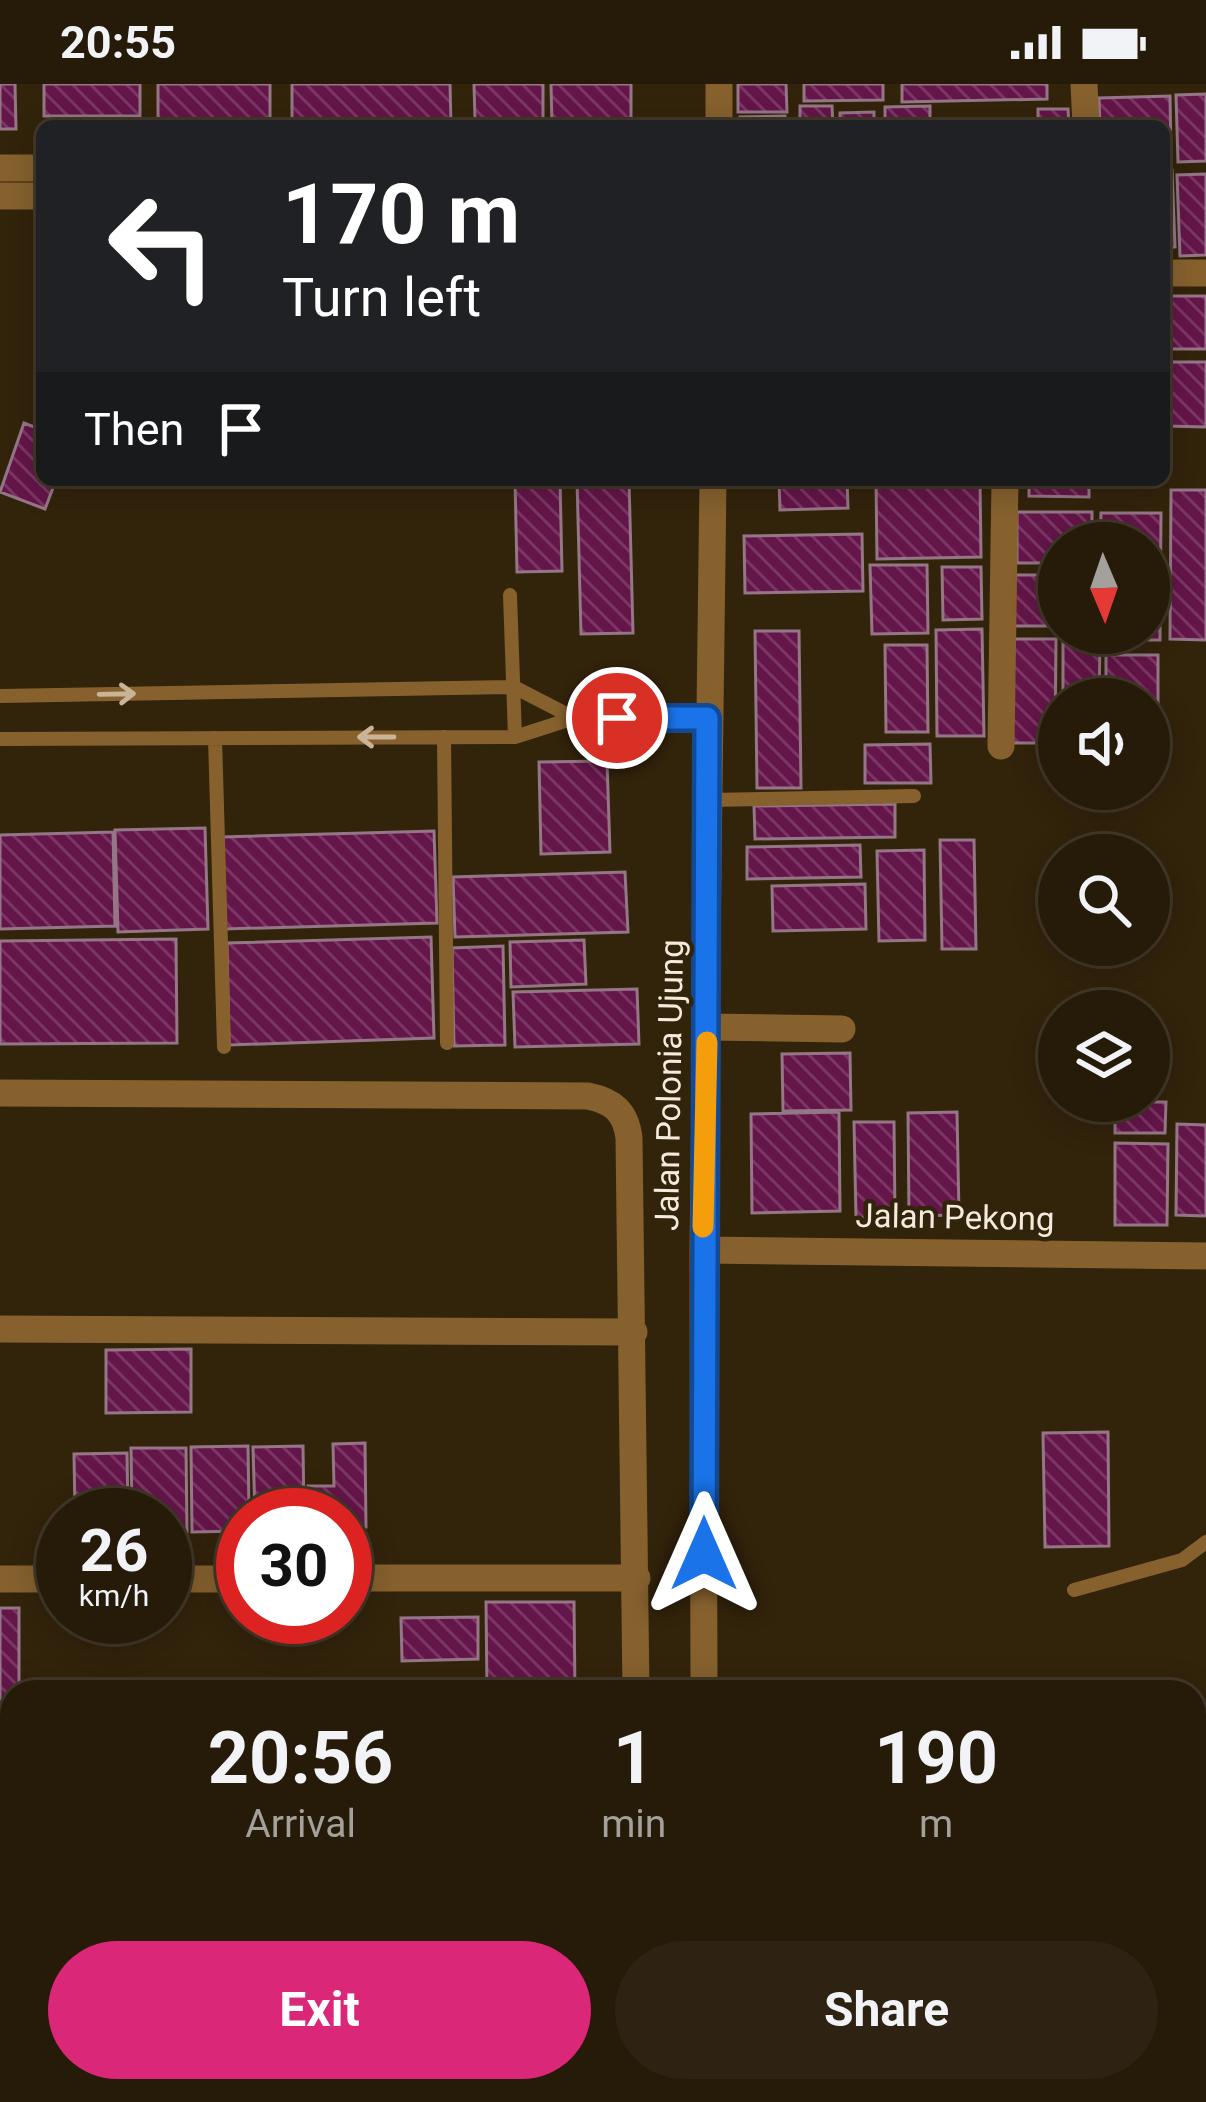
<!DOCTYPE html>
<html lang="en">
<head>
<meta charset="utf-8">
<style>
	:root { --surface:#261a08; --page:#2e2312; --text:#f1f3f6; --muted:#a4a19c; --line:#423829; --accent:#db2777 }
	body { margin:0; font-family:Roboto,sans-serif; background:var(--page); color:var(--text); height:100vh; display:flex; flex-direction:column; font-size:45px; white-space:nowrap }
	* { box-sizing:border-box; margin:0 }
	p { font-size:39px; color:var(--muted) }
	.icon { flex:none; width:66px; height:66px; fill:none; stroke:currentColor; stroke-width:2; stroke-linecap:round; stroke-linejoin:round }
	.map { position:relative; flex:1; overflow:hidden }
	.details { position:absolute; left:0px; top:1596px; width:1206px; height:423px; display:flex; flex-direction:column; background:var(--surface); border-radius:36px 36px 0 0; box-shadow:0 6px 30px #0003,0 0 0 3px var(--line) }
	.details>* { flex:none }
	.guide { position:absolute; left:36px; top:36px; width:1134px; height:366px; border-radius:18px; box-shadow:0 6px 30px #0003,0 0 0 3px var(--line); background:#202124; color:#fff; overflow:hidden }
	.needle { width:78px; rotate:178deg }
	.fabs { position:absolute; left:1038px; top:438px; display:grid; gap:24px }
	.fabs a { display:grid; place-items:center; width:132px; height:132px; border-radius:50%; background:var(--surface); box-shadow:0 6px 30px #0003,0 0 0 3px var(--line); font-size:60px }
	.speed { position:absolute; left:36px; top:1404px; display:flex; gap:24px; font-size:60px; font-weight:700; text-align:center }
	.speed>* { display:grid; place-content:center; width:156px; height:156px; border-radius:50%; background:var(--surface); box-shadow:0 6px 30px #0003,0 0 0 3px var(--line); line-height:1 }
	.speed small { font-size:30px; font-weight:400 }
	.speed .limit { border:18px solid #d22; background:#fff; color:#111 }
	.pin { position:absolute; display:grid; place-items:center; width:102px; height:102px; color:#fff; margin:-51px; border:6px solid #fff; border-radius:50%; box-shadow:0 3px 12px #0007 }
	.me { position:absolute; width:132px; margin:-66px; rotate:0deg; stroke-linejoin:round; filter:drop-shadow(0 0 9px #0008) }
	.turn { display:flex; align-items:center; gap:42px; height:252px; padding:0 48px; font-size:54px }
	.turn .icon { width:156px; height:156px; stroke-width:2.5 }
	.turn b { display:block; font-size:84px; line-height:102px }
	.then { display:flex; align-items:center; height:114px; padding:0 48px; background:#0003; gap:24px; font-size:45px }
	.eta { display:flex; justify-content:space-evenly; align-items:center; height:204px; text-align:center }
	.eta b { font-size:72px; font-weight:700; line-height:84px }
	.cta { display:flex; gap:24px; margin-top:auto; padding:24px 48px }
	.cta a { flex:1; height:138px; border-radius:72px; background:var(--accent); color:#fff; font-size:48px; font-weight:700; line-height:138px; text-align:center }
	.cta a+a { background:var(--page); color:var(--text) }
	.status { display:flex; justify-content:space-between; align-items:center; height:84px; padding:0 60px; background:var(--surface); direction:ltr }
	.status svg { height:33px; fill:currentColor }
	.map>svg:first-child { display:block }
</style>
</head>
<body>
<div class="status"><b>20:55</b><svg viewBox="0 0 49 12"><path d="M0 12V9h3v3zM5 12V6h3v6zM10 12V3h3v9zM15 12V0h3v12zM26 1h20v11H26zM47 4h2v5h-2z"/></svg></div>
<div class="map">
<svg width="1206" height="2018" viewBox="0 0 1206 2018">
	<defs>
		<pattern id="building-back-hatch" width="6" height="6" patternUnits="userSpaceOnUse" patternTransform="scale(3)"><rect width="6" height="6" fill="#641549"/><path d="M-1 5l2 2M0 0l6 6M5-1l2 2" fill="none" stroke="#7b3763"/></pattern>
	</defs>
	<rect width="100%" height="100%" fill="#32230b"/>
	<path fill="url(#building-back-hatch)" stroke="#957686" stroke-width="3" d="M0,0H15L16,45H0Z
		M44,0H140V32H44Z
		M158,0H270V39H158Z
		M292,0H450L451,40L292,41Z
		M474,0H543V36H475Z
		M551,0H631V42H552Z
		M738,0H786L787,28H738Z
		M804,0H883V16L804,17Z
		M902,0H1047V15L902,18Z
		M1206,10V77L1178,78L1176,11Z
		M1170,12L1171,71H1164V42H1100L1099,14Z
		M800,22H832L833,42H800Z
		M930,22V42H885V23Z
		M1038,25H1068L1069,42H1038Z
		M874,28V42H840V29Z
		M785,32V42H740V33Z
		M1164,86H1172L1175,163L1164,164Z
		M1206,90V171L1180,172L1177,91Z
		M1169,212H1206V265H1169Z
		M1167,278H1206V343L1166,342Z
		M24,339L42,346V396H56L45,425L0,408Z
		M515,396H560L562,487L517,488Z
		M577,396H629L633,549L581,550Z
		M779,396H847L848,424L780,426Z
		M876,396H980L981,473L877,475Z
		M1029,396H1089V413L1029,412Z
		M1171,406H1206V556L1170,555Z
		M1017,428H1092V459H1059V479H1017Z
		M1101,429H1161L1160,556H1100V549H1149V459H1100Z
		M862,450L863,507L745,509L744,452Z
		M870,481H927L928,549L872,550Z
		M942,483H981L982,535L943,536Z
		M1010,491H1059V542H1010Z
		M982,545L984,652H937L936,546Z
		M755,547H799L801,704H757Z
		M1011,555H1056L1055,659H1010Z
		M1063,559H1100L1099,615H1063Z
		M885,561H927L928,648H886Z
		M1106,571H1158V663H1149V615H1106Z
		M930,660L931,699H865V661Z
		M607,677L610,768L541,770L539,678Z
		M895,720V753L755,755L754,722Z
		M205,744L208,845L118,848L115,746Z
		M434,747L437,839L225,845L222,753Z
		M113,748L115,842L0,845V751Z
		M940,756H974L976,865H942Z
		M860,761L861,793L747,795V763Z
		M924,766L925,856L879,857L877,767Z
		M625,788L628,848L455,853L453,793Z
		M865,800L866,845L773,847L772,802Z
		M431,853L434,954L229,961L227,859Z
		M176,855L177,959L0,960V857Z
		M584,856L586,900L511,903L510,858Z
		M503,862L505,961L454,962L452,864Z
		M637,905L639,960L515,963L513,908Z
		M850,969L851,1026L783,1027L782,970Z
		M1115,1018H1166L1165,1049H1115Z
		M839,1028L840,1127L752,1129L751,1030Z
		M957,1028L959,1131L909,1132L908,1029Z
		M854,1038H894L895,1133L856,1134Z
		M1177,1040L1206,1041V1132L1176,1131Z
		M1115,1059L1168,1060L1167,1141H1115Z
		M191,1265V1328L106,1329V1266Z
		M1108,1348L1109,1462L1045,1463L1043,1349Z
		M365,1359L366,1443L345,1444V1431H308V1402H334L333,1360Z
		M248,1362L249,1431H243V1447L192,1448L191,1363Z
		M303,1362L304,1431H255L253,1363Z
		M131,1364H186L187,1448H165V1431H132Z
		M127,1369L128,1431H75L74,1370Z
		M486,1518H574L575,1608H487Z
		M0,1524H19V1608H12V1689H0Z
		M478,1533V1575L402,1577L401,1534Z
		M247,1600V1608H178V1601Z
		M325,1600V1608H252V1601Z
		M400,1600V1608H330V1601Z
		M405,1600H480V1608H405Z"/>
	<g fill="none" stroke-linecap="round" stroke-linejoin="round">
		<path stroke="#86612e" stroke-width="14" d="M510,511L515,653
			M0,612L514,603L574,634
			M444,653L447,959
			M215,654L224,963
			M0,655L515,653L574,634H707
			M709,716L914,712
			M1074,1506L1182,1476L1206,1458"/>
		<path stroke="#86612e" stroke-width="27" d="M1084,0L1086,42
			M719,42V0
			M0,84H42
			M0,112H42
			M1164,189H1206
			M1001,662L1005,396
			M707,943L842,945
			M0,1009L588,1012C613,1017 626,1028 629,1054L636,1608
			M703,1166L1206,1172
			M0,1245L634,1248
			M345,1494H637
			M0,1495H63
			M165,1495H243
			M704,1608L703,1166L713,396
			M0,1763C14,1779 14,1794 0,1811
			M0,2000H12
			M631,2007V2018
			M705,2007V2018"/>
	</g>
	<defs><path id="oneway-shaft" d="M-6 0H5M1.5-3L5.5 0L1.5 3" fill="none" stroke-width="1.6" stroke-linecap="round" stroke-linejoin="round" transform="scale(3)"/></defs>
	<g stroke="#c9b497">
		<use href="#oneway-shaft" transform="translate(117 610) rotate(-1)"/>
		<use href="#oneway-shaft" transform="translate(376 653) rotate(180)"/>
	</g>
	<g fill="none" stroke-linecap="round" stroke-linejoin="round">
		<defs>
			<path id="route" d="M617,634H707L704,1470"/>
		</defs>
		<use href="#route" stroke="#114b97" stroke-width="30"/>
		<use href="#route" stroke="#1a73e8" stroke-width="21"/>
		<path stroke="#f59e0b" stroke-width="21" d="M703,1143L707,958"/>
	</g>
	<g text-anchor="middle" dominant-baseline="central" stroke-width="9" stroke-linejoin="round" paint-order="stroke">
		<g font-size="33" fill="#f5ebdd" stroke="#32230b">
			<text transform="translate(669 1001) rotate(-89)">Jalan Polonia Ujung</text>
			<text transform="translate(955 1133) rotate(1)">Jalan Pekong</text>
		</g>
	</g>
</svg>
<div class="fabs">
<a><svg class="needle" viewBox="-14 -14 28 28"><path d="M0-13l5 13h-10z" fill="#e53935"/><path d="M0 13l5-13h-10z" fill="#a4a19c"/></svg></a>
<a><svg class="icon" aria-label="sound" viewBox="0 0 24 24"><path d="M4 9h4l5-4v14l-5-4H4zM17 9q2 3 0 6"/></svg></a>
<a><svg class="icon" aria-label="search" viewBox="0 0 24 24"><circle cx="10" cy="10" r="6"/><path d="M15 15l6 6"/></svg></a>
<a><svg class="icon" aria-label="layers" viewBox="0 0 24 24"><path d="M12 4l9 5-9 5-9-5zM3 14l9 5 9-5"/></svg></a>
</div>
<div class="speed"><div>26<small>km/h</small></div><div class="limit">30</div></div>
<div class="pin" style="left:617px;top:634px;background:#d93025"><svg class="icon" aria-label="arrive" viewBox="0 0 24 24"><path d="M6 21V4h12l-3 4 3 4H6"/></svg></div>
<svg class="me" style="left:704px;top:1470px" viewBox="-20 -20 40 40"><path d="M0-17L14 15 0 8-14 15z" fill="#1a73e8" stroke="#fff" stroke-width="4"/></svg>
<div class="guide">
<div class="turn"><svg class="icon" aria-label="left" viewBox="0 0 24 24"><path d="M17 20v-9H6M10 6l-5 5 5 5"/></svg><div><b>170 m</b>Turn left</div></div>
<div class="then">Then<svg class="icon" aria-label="arrive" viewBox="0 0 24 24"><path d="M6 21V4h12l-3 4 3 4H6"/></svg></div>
</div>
<section class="details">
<div class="eta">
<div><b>20:56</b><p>Arrival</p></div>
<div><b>1</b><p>min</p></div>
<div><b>190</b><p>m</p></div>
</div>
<div class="cta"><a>Exit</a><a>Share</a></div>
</section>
</div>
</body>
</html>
